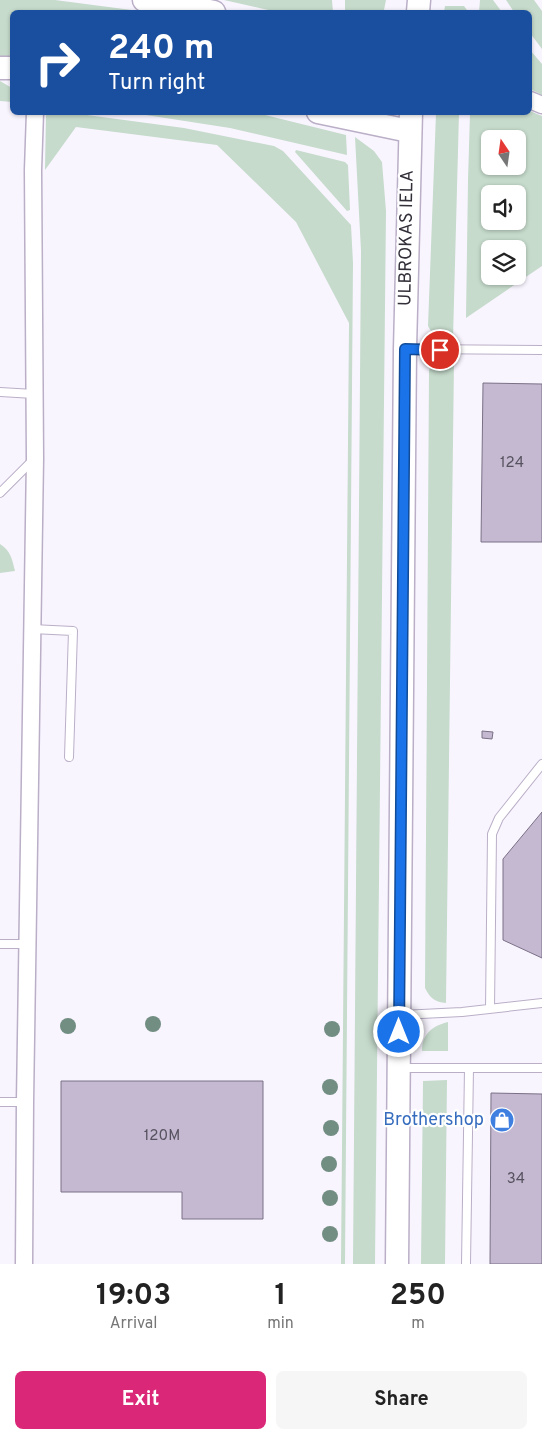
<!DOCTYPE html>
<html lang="en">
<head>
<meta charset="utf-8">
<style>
	:root { --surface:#fff; --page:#f6f6f6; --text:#222; --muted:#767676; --accent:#db2777 }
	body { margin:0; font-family:Overpass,sans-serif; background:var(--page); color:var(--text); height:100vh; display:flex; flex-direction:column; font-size:19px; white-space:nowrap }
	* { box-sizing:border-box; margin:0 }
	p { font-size:16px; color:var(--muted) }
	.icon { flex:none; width:28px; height:28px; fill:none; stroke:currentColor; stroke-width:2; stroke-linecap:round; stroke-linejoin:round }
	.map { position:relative; height:1264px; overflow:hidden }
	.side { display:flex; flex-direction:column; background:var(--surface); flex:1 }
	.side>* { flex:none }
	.guide { position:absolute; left:10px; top:10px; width:522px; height:105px; border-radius:8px; box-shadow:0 1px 4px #0004; background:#1a4fa0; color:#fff; overflow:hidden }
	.needle { width:32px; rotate:347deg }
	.tools { position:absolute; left:481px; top:130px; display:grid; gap:10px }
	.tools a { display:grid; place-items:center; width:45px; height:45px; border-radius:8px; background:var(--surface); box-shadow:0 1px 4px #0004; font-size:25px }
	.pin { position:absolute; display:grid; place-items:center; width:42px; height:42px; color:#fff; margin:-21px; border:2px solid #fff; border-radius:50%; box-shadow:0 1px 5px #0007 }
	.me { position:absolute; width:55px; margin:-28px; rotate:0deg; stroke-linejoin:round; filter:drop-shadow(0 0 4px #0008) }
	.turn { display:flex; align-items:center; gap:18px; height:105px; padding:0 15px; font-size:22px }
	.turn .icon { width:65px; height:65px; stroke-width:2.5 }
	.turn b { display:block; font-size:35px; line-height:42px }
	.eta { display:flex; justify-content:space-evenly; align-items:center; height:85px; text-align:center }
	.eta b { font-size:30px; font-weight:700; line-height:35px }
	.primary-button { display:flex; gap:10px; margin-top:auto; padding:10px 15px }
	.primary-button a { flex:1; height:58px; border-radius:8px; background:var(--accent); color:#fff; font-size:20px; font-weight:700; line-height:58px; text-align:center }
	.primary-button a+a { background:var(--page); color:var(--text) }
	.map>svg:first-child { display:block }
</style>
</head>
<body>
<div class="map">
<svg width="542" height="1264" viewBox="0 0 542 1264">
	<rect width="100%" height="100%" fill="#f9f5ff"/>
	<path fill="#c6dbcc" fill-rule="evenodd" d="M0,0H55L147,12H12V57L0,56Z
		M224,0H332L333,12H277Z
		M345,0H386L384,10L382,12H345Z
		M480,0H493L502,12H479Z
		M506,0H534L542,11V49L530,33V12H514Z
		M445,6H464L467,10V12H444Z
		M530,50L542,64V95L530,89Z
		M0,81L12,88V102L0,101Z
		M530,111L542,116V266L466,318L468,180L470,113L530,112ZM490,139H518V166H490ZM490,194H518V221H490ZM490,249H518V276H490Z
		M253,112L346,135L347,155L230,128L133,113Z
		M72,113L184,128L274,146L283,151L351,225L353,263L345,1264H341L349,323L296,222L217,145L76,127L45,170L46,113Z
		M436,113H459L453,339C441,338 434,338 428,326Z
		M355,137L374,151L382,162L386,211L375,1264H353L361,251Z
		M296,150L345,162L348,165L350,210L347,211L295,152Z
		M454,361L446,1003C435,1002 430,998 425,988L429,370L436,363Z
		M0,544C11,551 12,559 15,571L0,573Z
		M448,1022V1051H422C422,1034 432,1026 448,1022Z
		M447,1080L445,1264H421L423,1081Z"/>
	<path fill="#c4b9d1" stroke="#7a7086" d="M483,383L542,384V542H481Z
		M482,731L493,732L492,739L482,738Z
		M542,812V958L503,940V859Z
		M61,1081H263V1219H182V1192H61Z
		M491,1093L542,1094V1264H490Z"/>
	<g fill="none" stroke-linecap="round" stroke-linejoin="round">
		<defs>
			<path id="service" d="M407,349L542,350
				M0,392L34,394
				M0,493L33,460
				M32,629L73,631L69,757
				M0,944H27
				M490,1009L492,834L499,818L542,764
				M401,1015L462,1012L542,1003
				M401,1068H542
				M0,1102H25
				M466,1264L469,1068"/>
			<path id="minor" d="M530,100L542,105
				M24,1264L25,1102L35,458L33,170L35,112"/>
			<path id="secondary" d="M144,0L185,6L214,12
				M418,12L419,0
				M0,68H12
				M318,112L409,131
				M397,1264L405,349L411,112"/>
		</defs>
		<use href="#service" stroke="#baafc7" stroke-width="10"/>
		<use href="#minor" stroke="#baafc7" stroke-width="19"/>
		<use href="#secondary" stroke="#baafc7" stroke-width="25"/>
		<use href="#service" stroke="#fff" stroke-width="8"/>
		<use href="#minor" stroke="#fff" stroke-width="16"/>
		<use href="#secondary" stroke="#fff" stroke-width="22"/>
	</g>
	<g fill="#728d82">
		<circle cx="153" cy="1024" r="8"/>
		<circle cx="68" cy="1026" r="8"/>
		<circle cx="332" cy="1029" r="8"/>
		<circle cx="330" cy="1087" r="8"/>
		<circle cx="331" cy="1128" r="8"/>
		<circle cx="329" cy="1164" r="8"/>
		<circle cx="330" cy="1198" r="8"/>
		<circle cx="330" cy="1234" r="8"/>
	</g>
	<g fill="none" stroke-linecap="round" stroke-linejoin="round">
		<defs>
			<path id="route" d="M399,1032L405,349L440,350"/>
		</defs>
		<use href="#route" stroke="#114b97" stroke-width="12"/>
		<use href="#route" stroke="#1a73e8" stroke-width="9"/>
	</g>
	<defs>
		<symbol id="shop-disc" viewBox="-11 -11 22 22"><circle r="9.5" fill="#3f7fe0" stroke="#fff"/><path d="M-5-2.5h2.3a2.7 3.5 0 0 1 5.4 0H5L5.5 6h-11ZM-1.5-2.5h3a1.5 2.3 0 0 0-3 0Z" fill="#fff"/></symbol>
	</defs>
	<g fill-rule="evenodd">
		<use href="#shop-disc" x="488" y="1106" width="28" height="28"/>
	</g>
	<g text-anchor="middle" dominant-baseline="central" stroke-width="4.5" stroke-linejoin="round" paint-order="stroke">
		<g font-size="15" fill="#57525f">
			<text x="512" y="463">124</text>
			<text x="162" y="1136">120M</text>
			<text x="516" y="1179">34</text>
		</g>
		<g font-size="18" fill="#332f39" stroke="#fff">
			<text transform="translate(407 238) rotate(-89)">ULBROKAS IELA</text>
		</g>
		<g font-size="18" fill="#366cbe" stroke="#fff" text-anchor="end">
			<text x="484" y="1120">Brothershop</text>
		</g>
	</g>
</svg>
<div class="tools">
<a><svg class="needle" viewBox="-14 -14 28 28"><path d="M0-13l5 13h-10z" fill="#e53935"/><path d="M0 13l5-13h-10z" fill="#767676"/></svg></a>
<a><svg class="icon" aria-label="sound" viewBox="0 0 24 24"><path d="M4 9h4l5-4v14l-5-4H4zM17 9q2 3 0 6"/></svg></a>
<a><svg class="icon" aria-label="layers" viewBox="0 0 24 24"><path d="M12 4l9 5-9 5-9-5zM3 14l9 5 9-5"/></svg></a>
</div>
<div class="pin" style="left:440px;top:350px;background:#d93025"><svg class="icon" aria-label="arrive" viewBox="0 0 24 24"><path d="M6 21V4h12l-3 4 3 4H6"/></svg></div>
<svg class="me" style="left:399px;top:1032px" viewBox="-20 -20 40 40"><circle r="17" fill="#1a73e8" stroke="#fff" stroke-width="3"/><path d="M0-11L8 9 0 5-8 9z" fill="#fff"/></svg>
<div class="guide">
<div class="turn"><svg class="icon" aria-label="right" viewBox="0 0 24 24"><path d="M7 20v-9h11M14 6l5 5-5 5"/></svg><div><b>240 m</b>Turn right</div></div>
</div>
</div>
<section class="side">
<div class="eta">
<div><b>19:03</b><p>Arrival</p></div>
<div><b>1</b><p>min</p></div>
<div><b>250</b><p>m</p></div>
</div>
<div class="primary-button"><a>Exit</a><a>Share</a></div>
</section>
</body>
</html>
